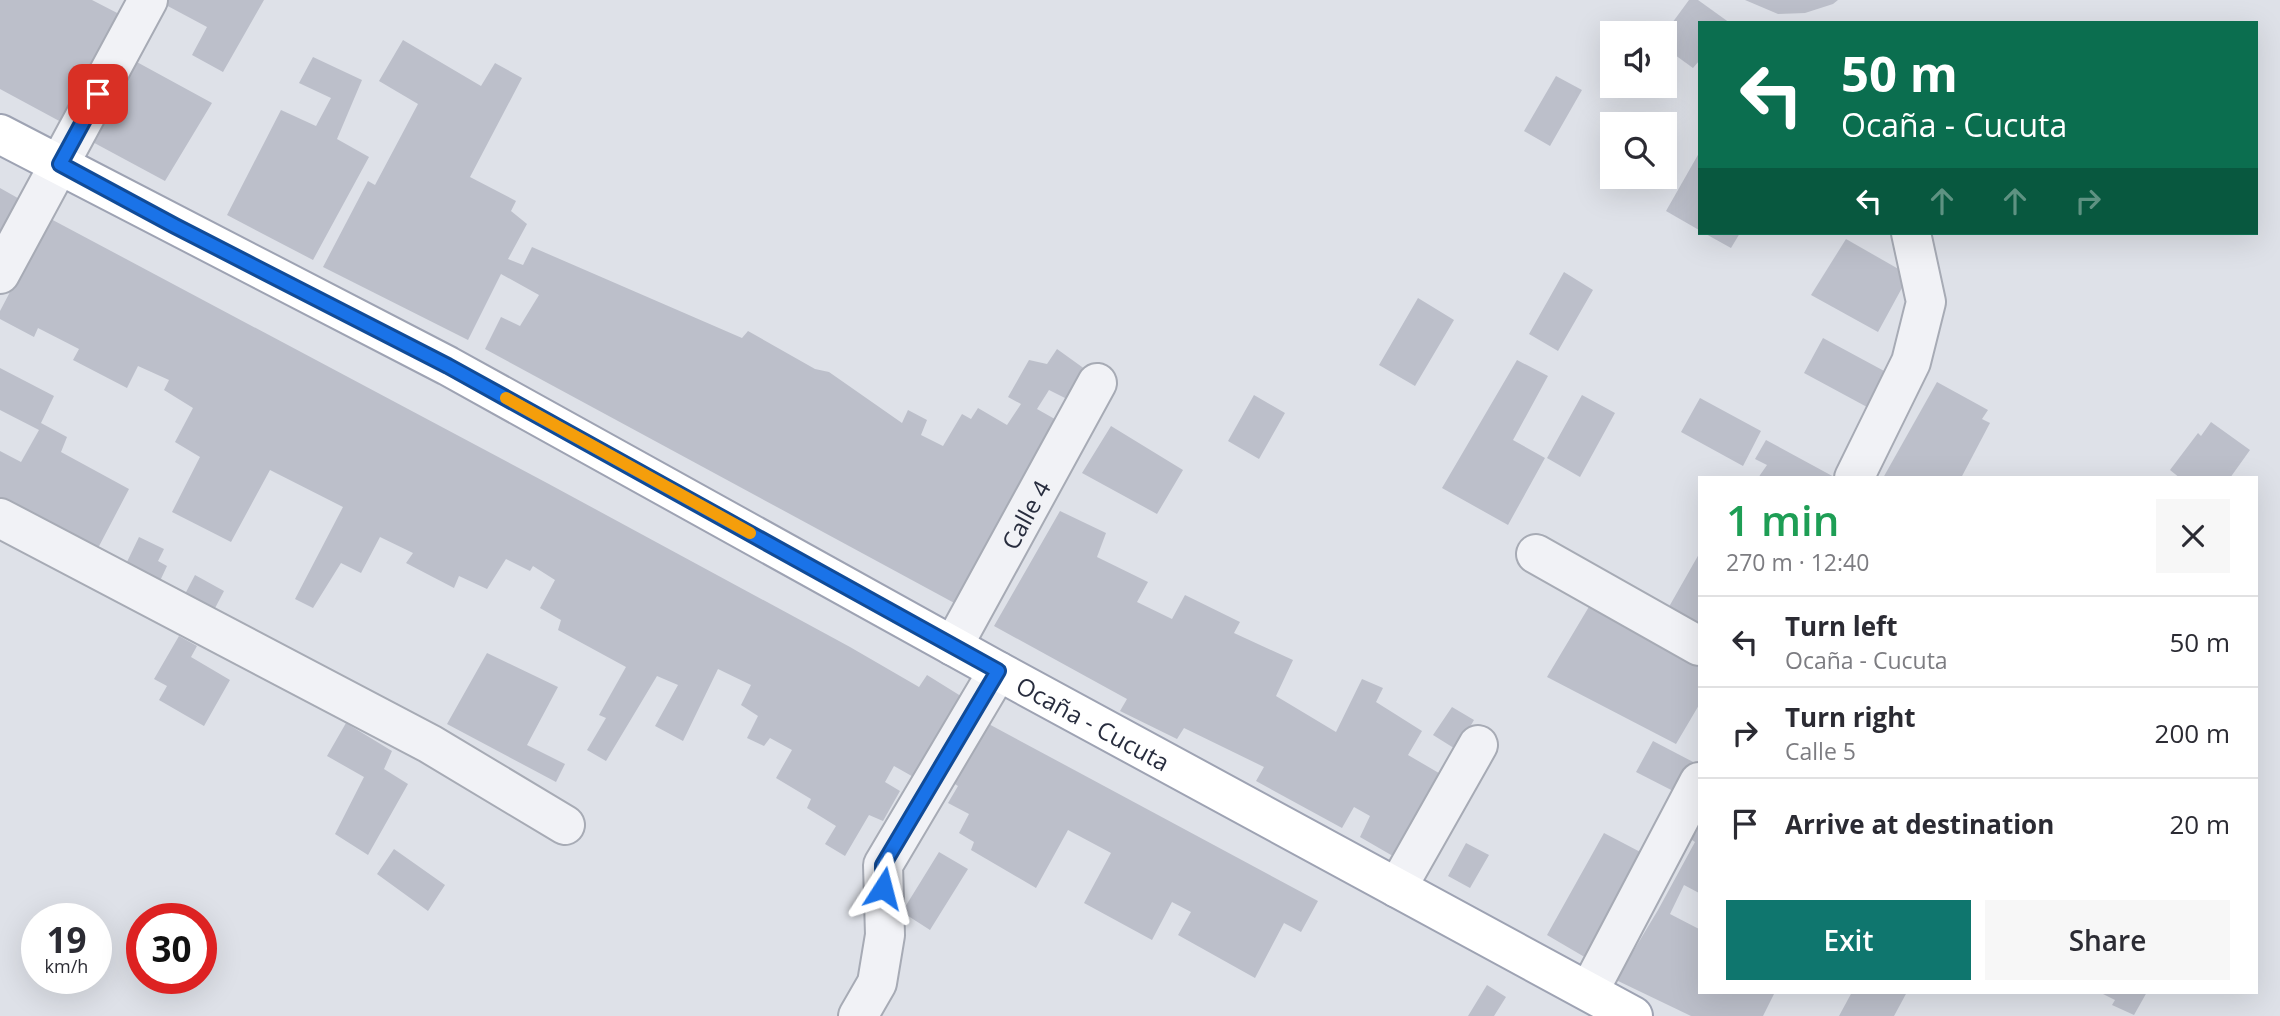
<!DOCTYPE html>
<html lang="en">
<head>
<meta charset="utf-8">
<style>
	:root { --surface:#fff; --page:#f7f7f7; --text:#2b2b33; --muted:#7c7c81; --line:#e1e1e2; --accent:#0f766e }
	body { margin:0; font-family:"Open Sans",sans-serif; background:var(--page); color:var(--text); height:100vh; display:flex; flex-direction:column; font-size:26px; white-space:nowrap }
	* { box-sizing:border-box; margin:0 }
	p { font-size:23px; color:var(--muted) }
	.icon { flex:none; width:38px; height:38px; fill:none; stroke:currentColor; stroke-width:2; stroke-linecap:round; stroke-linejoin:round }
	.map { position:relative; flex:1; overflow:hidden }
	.panel { position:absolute; left:1698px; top:476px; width:560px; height:518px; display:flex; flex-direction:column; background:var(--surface); border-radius:0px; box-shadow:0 7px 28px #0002 }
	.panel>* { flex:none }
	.guide { position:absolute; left:1698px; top:21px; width:560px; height:214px; border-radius:0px; box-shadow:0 7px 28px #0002; background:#0b6e4f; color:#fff; overflow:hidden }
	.fabs { position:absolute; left:1600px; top:21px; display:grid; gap:14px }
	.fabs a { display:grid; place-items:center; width:77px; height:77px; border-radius:0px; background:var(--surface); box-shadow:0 7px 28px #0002; font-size:35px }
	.speed { position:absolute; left:21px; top:903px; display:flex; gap:14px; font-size:35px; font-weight:700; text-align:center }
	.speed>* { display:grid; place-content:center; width:91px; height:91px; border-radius:50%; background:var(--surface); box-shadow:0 7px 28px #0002; line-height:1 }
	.speed small { font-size:18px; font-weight:400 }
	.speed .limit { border:10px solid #d22; background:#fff; color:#111 }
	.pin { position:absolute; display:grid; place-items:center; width:60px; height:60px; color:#fff; margin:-30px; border-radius:14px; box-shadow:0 4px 10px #0006 }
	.me { position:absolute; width:77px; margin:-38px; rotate:9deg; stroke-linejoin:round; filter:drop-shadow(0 0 5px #0008) }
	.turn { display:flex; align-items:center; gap:24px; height:147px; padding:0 28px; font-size:32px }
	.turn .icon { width:91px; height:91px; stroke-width:2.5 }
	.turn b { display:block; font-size:49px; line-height:60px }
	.lanes { display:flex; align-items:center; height:66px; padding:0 28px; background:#0003; justify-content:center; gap:35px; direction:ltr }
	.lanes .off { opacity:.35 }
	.round { display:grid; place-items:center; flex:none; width:74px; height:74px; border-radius:0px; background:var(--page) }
	.overview { display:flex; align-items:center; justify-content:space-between; height:119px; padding:0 28px }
	h1 { font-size:42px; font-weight:600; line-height:52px; color:#1e9e55 }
	.action { display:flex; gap:14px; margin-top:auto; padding:14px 28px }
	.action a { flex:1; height:80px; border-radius:0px; background:var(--accent); color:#fff; font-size:28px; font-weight:600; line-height:80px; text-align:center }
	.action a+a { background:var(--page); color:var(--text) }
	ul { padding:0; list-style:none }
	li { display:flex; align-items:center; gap:21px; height:91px; padding:0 28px; border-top:2px solid var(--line) }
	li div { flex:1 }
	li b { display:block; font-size:26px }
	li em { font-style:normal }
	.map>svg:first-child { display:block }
</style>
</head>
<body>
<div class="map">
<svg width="2280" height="1016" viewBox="0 0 2280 1016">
	<rect width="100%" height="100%" fill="#dee1e8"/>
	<path fill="#bcbfca" d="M0,0H92L123,16L63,123L0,89Z
		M166,0H264L223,72L192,55L207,27L164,4Z
		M1689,0H1698L1730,23H1699V61L1693,68L1664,47V34Z
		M1745,0H1838L1833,4L1805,13L1778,14Z
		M403,40L481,86L495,63L522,78L470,177L516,201L511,211L527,224L508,259L523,265L532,247L742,338L748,331L815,369L829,372L902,423L908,410L927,420L921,435L943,446L962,414L971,419L978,408L1007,425L1021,404L1008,397L1029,360L1047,364L1057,349L1089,372L1071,401L1049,390L1037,409L1060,422L958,605L485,349L501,317L520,326L539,295L501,274L468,340L323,267L368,181L375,185L418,104L379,81Z
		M313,57L362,80L337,139L369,157L313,260L227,215L281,110L316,126L331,98L299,83Z
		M135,61L212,103L165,181L87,139Z
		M1556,76L1582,90L1550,146L1524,131Z
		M1699,153V230L1666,211Z
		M0,188L23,201L0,243Z
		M49,218L547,483L850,647L919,687L927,675L964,698L917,779L894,766L885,782L900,791L883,821L869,815L845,856L825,844L836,826L807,808L811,799L776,778L792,750L770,738L764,746L747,738L758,716L741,705L751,685L718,669L683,741L655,726L678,685L657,676L606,761L587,750L606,718L599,715L626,667L558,630L561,620L540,608L555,580L533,566L530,571L506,559L487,589L459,576L454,588L406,563L413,553L380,537L361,573L341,563L313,608L295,599L343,507L270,470L231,542L172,512L200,457L175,442L193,408L164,390L169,380L138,366L127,388L73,360L79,349L38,328L34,337L0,319V311Z
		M1704,233H1740L1731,248Z
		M1846,239L1909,275L1878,332L1811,295Z
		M1564,272L1593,290L1558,351L1529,334Z
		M1418,298L1454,320L1415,386L1379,365Z
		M1823,338L1886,372L1867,407L1804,373Z
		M1517,360L1548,376L1513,440L1545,458L1508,525L1442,488Z
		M0,368L54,396L41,423L67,437L61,452L129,489L97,550L0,501V451L21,462L39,430L0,410Z
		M1937,382L1988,410L1982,419L1990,423L1961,478H1883Z
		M1254,395L1285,413L1259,459L1228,441Z
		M1582,395L1615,413L1580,477L1547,458Z
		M1700,398L1761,431L1743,466L1681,432Z
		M2211,422L2250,450L2230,478H2180L2170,470L2198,433L2201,436Z
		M1111,426L1183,470L1157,514L1082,473Z
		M1766,440L1836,478H1758L1767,465L1755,459Z
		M1060,511L1106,533L1097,557L1148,582L1137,602L1172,619L1185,595L1240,622L1234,633L1293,660L1276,696L1336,732L1362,679L1383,688L1376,702L1422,731L1408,755L1444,776L1398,859L1360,837L1370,816L1354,807L1342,828L1256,781L1264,767L1184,728L1177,739L1120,711L1127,699L994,626Z
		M139,537L164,549L158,561L167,566L160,581L126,564Z
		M1699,554V631L1666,612Z
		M195,575L224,591L214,610L185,594Z
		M1590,605L1699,664V705L1676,744L1547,677Z
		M179,636L197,646L191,657L230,680L204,726L159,700L167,686L154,679Z
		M487,653L558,687L527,745L565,764L556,782L447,724Z
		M1452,707L1474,720L1457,750L1433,735Z
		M985,722L1318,901L1301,932L1284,923L1255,978L1178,935L1191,912L1172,902L1152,940L1084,903L1111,853L1068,830L1036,888L971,850L974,842L959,833L969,814L948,803L958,786L950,781Z
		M346,723L392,751L384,769L408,784L368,855L335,834L364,777L327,756Z
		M1653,741L1697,764L1681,795L1636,772Z
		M1699,808V893L1684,885L1670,914L1699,929V992H1775L1763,1016H1691L1616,980L1658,910L1695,842L1686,836Z
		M1604,833L1646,855L1588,959L1547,935Z
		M1466,843L1489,855L1470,888L1448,876Z
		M394,849L445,885L428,911L377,874Z
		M939,852L968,869L930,930L902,912Z
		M1487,985L1506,997L1494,1016H1468Z
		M1852,992H1907L1894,1016H1839Z
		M2099,992H2147L2134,1015L2112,1005L2115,1000Z"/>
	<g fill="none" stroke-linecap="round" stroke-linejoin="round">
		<defs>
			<g id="minor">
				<path d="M0,274L148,0"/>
				<path d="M1854,478L1911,362L1926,302L1911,233"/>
				<path d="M0,518L430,744L565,825"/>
				<path d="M1536,554L1699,646"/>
				<path id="s1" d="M953,646L1097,383"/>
				<path d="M1397,888L1478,745"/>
				<path d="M1589,991L1699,782"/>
				<path d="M858,1016L877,983L885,935L883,865L998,671"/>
			</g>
			<g id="major">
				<path id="s2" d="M0,134L448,366L998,671L1633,1016"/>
			</g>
		</defs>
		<use href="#minor" stroke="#a7abb5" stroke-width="42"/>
		<use href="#major" stroke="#9ea3b3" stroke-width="42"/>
		<use href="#minor" stroke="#f1f2f6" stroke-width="38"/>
		<use href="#major" stroke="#fff" stroke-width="38"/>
	</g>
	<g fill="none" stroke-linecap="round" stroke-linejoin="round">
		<defs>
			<path id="route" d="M98,94L60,164L175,226L448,366L998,671L883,865V888"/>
		</defs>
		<use href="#route" stroke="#114b97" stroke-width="18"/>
		<use href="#route" stroke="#1a73e8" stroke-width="12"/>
		<path stroke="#f59e0b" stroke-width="12" d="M506,398L750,533"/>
	</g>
	<g text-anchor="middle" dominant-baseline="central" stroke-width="7" stroke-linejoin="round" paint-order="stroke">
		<g font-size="24" fill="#282d3e" stroke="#eef0f5">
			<text stroke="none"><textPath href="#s1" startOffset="150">Calle 4</textPath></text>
			<text stroke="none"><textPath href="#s2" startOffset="1242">Ocaña - Cucuta</textPath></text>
		</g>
	</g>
</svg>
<div class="fabs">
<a><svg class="icon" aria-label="sound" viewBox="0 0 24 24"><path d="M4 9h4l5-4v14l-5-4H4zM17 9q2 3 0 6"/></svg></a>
<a><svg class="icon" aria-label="search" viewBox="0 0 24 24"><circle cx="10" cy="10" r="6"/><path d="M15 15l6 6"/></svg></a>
</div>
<div class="speed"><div>19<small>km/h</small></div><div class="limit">30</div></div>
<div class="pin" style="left:98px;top:94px;background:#d93025"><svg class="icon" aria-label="arrive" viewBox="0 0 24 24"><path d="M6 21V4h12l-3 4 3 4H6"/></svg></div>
<svg class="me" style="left:883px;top:888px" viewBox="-20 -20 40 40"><path d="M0-17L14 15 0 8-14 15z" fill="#1a73e8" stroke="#fff" stroke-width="4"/></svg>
<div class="guide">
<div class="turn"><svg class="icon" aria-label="left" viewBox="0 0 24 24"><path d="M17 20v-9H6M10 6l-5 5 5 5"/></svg><div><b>50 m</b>Ocaña - Cucuta</div></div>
<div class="lanes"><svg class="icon" aria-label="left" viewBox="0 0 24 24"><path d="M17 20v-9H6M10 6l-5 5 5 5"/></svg><svg class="icon off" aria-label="ahead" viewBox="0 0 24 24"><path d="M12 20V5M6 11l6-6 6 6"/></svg><svg class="icon off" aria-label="ahead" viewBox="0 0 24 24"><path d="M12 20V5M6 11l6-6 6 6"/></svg><svg class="icon off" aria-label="right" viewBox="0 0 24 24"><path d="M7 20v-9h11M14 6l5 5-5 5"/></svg></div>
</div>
<section class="panel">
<div class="overview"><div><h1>1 min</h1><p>270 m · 12:40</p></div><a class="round"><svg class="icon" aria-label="close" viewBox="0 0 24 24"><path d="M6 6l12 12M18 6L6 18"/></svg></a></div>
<ul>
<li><svg class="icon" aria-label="left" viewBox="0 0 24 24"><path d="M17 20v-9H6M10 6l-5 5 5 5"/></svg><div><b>Turn left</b><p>Ocaña - Cucuta</p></div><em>50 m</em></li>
<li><svg class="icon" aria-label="right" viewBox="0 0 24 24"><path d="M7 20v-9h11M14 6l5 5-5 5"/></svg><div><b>Turn right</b><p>Calle 5</p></div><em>200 m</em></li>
<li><svg class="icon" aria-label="arrive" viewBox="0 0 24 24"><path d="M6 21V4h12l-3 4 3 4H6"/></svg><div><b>Arrive at destination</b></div><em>20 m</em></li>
</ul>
<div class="action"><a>Exit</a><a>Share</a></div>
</section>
</div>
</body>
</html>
